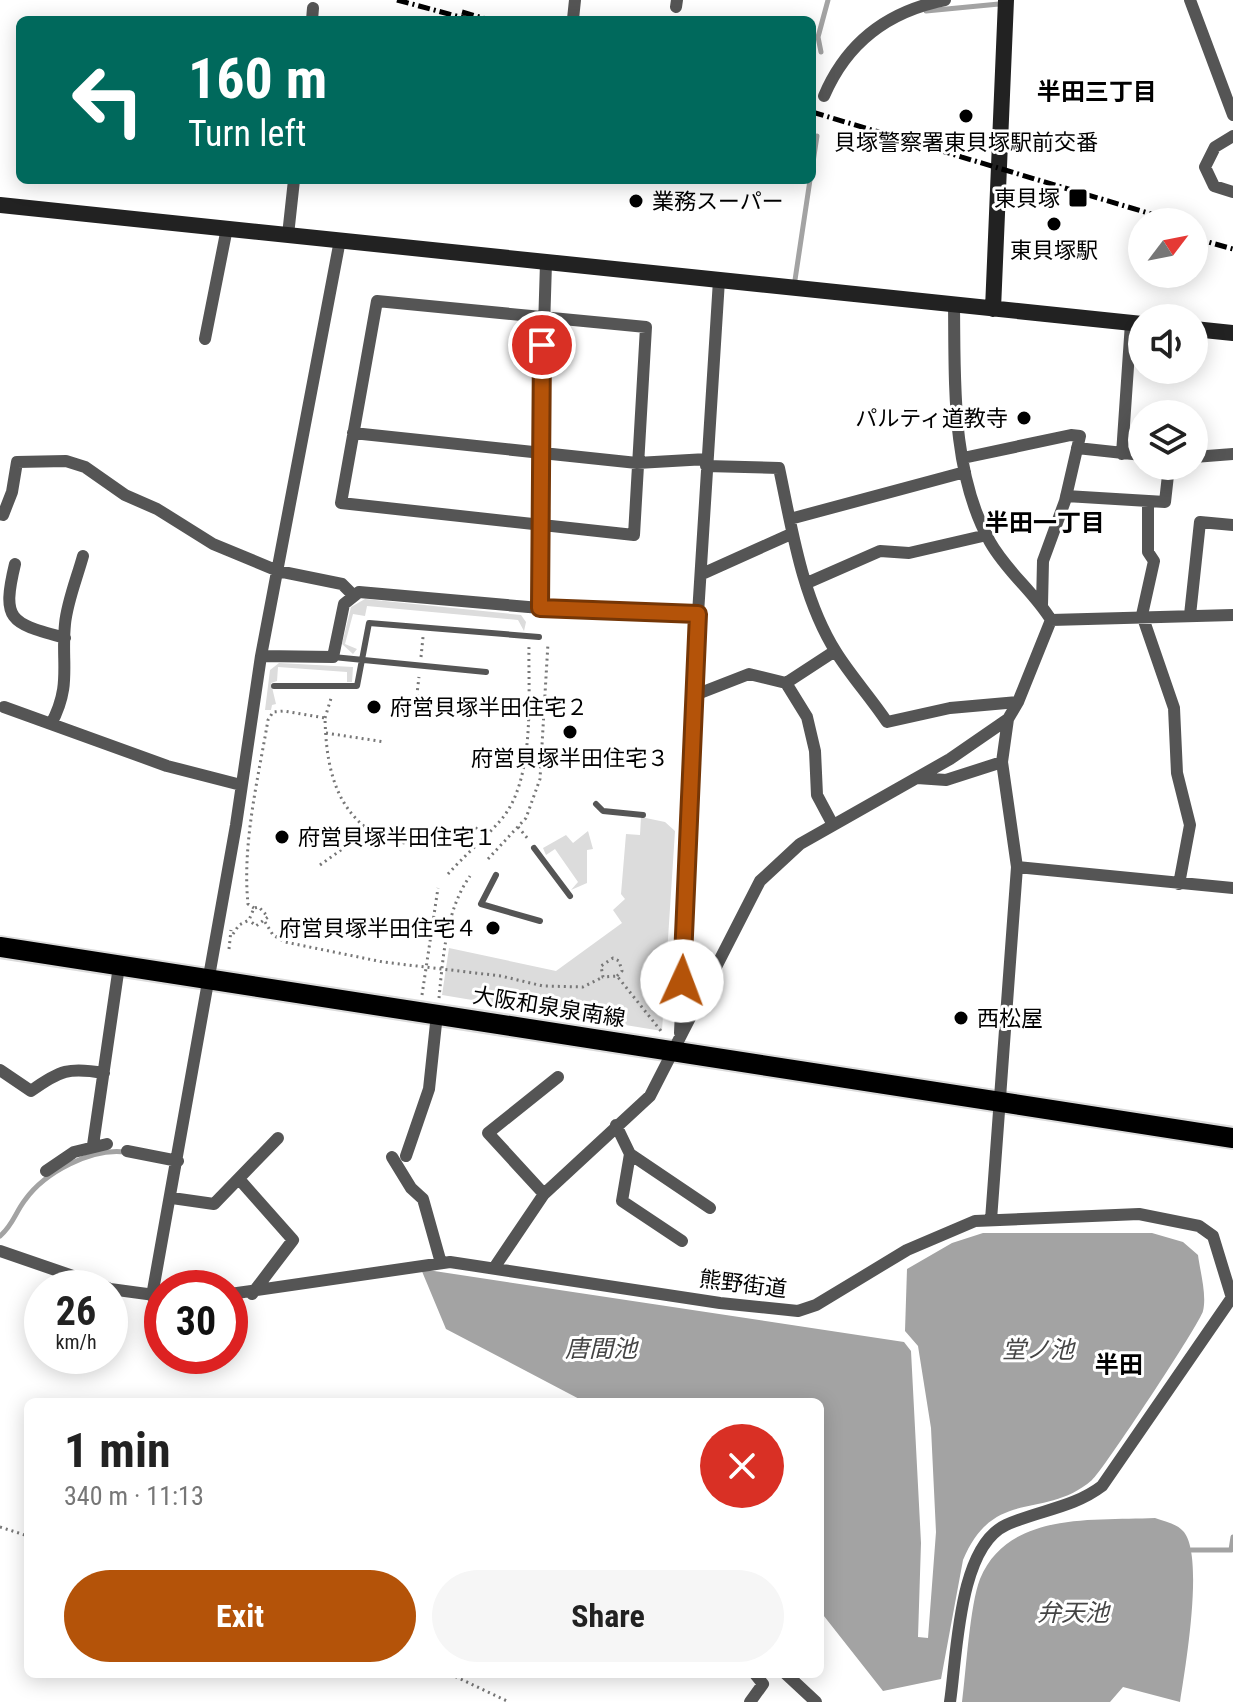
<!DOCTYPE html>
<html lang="en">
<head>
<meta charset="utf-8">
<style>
	:root { --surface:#fff; --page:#f6f6f6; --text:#222; --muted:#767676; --accent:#b45309 }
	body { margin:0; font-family:"Roboto Condensed","Noto Sans JP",sans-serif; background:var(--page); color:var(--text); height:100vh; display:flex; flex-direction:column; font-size:30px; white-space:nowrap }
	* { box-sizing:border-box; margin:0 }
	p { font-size:26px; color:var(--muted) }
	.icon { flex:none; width:44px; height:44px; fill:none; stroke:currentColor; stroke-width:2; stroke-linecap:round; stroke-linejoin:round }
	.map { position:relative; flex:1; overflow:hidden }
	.sheet { position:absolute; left:24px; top:1398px; width:800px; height:280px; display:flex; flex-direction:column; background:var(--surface); border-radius:12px; box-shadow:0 4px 20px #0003 }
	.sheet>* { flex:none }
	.banner { position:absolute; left:16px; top:16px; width:800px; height:168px; border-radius:12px; box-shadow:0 4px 20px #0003; background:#00695c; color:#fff; overflow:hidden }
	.needle { width:52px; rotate:58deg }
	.fabs { position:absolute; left:1128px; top:208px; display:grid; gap:16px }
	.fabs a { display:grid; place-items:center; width:80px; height:80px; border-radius:50%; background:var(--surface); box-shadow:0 4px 20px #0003; font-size:40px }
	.speed { position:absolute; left:24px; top:1270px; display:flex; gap:16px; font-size:40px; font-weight:700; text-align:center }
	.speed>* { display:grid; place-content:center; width:104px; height:104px; border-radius:50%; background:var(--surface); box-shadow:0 4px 20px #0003; line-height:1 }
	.speed small { font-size:20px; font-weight:400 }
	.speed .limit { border:12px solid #d22; background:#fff; color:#111 }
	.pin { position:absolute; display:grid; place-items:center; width:68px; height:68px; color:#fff; margin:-34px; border:4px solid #fff; border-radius:50%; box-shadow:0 2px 8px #0007 }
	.me { position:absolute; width:88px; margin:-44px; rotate:2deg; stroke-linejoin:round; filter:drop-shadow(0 0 6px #0008) }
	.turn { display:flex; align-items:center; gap:28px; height:168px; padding:0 40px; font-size:36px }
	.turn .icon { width:104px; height:104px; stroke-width:2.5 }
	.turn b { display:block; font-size:56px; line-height:68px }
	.round { display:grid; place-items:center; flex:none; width:84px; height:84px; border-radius:42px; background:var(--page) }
	.head { display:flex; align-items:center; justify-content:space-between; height:136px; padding:0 40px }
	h1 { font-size:48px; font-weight:700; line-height:60px }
	.primary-button { display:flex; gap:16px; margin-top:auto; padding:16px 40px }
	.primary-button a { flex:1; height:92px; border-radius:48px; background:var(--accent); color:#fff; font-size:32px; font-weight:700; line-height:92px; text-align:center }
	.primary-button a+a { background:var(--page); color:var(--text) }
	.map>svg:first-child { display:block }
</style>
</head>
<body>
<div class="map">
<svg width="1233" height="1702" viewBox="0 0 1233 1702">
	<rect width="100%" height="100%" fill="#fff"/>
	<path fill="#dcdcdc" d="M365,599L521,615L526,622L524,631L518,620L367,606L365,616L353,614L345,644L357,649L353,654L342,644L351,607Z
		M279,663L353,667L352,682H347V672L278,667L277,681L271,683L276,704L272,705L271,710H265L270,670Z
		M641,817L665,822L675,831L662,1031L442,995L449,948L556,971L622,923L613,910L625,899L621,894L626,834L640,835Z
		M588,831L593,849L587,850V883L571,890L578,882L555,849L546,855L543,848L566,835L573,843Z"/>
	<path fill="#a3a3a3" d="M983,1233H1152L1183,1242L1198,1255C1200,1271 1207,1295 1203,1311C1201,1322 1102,1472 1092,1480C1045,1521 994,1486 963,1560L941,1679L883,1691L820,1611V1402H585L446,1329L421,1269L904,1342L911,1351L921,1543L918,1637L928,1638L936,1532L931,1428L918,1346L905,1331L907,1269L952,1243Z
		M1155,1518C1164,1521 1177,1524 1183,1531C1205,1554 1185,1669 1180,1702L1123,1687L1110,1702H962C966,1672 970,1604 980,1579C1008,1511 1094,1521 1155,1518Z"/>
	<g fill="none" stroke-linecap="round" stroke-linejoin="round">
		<path stroke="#a3a3a3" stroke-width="5" d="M926,11L999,4
			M821,52L818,37L828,0
			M812,169L817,136
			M795,280L810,180
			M0,1236C13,1225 15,1213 25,1200C45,1172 91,1148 125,1152
			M1191,1550H1231L1233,1537"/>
		<defs>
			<path id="primary" d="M0,947L1233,1138"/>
		</defs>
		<use href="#primary" stroke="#dbdbdb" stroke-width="24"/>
		<path stroke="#777" stroke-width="3" stroke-dasharray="2 4" stroke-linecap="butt" d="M421,657L423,637
			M416,702L419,677
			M325,718L332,695
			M326,733L385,742
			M518,827L529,840
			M488,859L526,818L540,779L548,643
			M320,865L369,830C415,850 431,852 474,826L483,835
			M448,874C464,856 484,839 500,821C536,781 528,696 529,646
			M254,908L248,904C242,844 258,779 268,720L273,712L284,711L325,718C326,761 333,804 369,830
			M265,922L273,935L285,942L383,962L501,976L543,986L583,987L603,977
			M233,934L239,925L249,920L254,908L259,907L268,917L256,926L249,920
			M229,949L231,930
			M617,976L622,971L619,961L613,958L601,966L603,977L617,976L661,1031
			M422,995L438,888
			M439,998C443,957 446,910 470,876
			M0,1527L28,1536
			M450,1674L509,1702"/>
		<path stroke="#555" stroke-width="6" d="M333,657L486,672
			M274,686H357L369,623L539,637
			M596,804L603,811L643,815
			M534,848L570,896
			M496,875L481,904L540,921"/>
		<path stroke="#555" stroke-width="12" d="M1190,0L1233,115
			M676,7L677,0
			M573,19L575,0
			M312,20L313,8
			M824,96C847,42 889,11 945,0
			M1233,136L1215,147L1205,167L1214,186L1233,192
			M288,235L294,180
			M377,301L646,327L634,535L341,503Z
			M954,305C955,383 951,472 990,542C1007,572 1034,592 1051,620
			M205,339L227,228
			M353,433L637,463L707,459
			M1077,448L1142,455
			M1122,454L1131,323
			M1194,457L1233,454
			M963,458L1071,435L1080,436L1065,501L1043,561L1042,605
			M706,466L779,468C792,529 802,598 836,652C851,676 871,698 887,722L950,708L1018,702
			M1066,496L1165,502L1169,466
			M1148,501V552L1154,561L1142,615L1174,708L1177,773L1190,825L1179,884
			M3,515L12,492L17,462L66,461L85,467L125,495L157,509L213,544L278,571L342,584L354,596
			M790,519L965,472
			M15,564C1,622 11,623 65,638
			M702,574L791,534
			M807,583L880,551L909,553L987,535
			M540,608L538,522L546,263
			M1190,615L1200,522L1233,525
			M261,656L333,657L344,604L359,592L540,608L698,614
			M786,683L835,651
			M695,695L749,674L786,683L807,717L815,751L817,795L833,825
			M4,707L167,766L241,785
			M51,724C72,685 61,664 65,624C67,602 77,578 83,556
			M917,778L946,780L1002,762
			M1017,867L1233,888
			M680,1033L698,614L719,280
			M0,1070L31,1091C60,1070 69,1067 104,1073
			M616,1125L630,1154L622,1201L682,1241
			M93,1145L119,966
			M127,1151L178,1161
			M630,1154L710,1208
			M406,1156L429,1089L437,1014
			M392,1157L411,1188L423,1199L441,1263
			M46,1171L74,1152L107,1144
			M239,1179L293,1240L252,1294
			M544,1194L488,1133L558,1077
			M172,1198L214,1204L278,1138
			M991,1220L1017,867L1002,762L1008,719
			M0,1251L108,1288
			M494,1268L544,1194L650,1096L760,881L800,844L950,759L1008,719L1018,702L1051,620L1233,615
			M110,1289L162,1296
			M230,1294L450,1262L720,1303L798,1311L816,1305L907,1250L975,1221L1139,1214L1199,1226L1213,1236L1232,1298
			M152,1296L236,825L261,656L340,240
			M786,1674L816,1702
			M750,1702L763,1684L755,1674
			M950,1702C957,1656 958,1547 1006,1525C1039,1510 1073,1508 1102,1486L1233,1296"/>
		<path stroke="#222" stroke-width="16" d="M0,205L1142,324
			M993,309L1006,0
			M1194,329L1233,333"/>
		<use href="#primary" stroke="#000" stroke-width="20"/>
		<path stroke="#000" stroke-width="5" stroke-dasharray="12 4 2 4" stroke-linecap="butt" d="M397,0L471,20
			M462,12L490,20
			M812,112L1178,222
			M1194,238L1233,249"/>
	</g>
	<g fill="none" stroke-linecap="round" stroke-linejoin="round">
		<defs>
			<path id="route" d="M542,345L540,608L698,614L682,981"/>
		</defs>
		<use href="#route" stroke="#753606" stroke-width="20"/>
		<use href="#route" stroke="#b45309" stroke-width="14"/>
	</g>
	<g fill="#000" stroke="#fff" stroke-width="3">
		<circle cx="966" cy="116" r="8"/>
		<rect x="1068" y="188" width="20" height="20" rx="4"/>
		<circle cx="636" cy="201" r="8"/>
		<circle cx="1054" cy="224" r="8"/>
		<circle cx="1024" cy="418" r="8"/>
		<circle cx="374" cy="707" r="8"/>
		<circle cx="570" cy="732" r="8"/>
		<circle cx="282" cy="837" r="8"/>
		<circle cx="493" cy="928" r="8"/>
		<circle cx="961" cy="1018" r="8"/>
	</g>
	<g text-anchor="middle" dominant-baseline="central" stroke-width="6" stroke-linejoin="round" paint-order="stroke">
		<g font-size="22" fill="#000" stroke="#fff" text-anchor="start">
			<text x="966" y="142" text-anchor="middle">貝塚警察署東貝塚駅前交番</text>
			<text x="1060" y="198" text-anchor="end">東貝塚</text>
			<text x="652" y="201">業務スーパー</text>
			<text x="1054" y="250" text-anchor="middle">東貝塚駅</text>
			<text x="1008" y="418" text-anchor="end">パルティ道教寺</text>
			<text x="390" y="707">府営貝塚半田住宅２</text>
			<text x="570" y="758" text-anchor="middle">府営貝塚半田住宅３</text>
			<text x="298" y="837">府営貝塚半田住宅１</text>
			<text x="477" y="928" text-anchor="end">府営貝塚半田住宅４</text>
			<text x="977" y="1018">西松屋</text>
		</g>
		<g font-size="22" fill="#000" stroke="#fff">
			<text transform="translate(549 1007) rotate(9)">大阪和泉泉南線</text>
			<text transform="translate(743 1284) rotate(7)">熊野街道</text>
		</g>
		<g font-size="24" font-weight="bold" fill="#000" stroke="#fff">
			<text x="1097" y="92">半田三丁目</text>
			<text x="1045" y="523">半田一丁目</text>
			<text x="1119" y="1365">半田</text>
		</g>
		<g font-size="24" font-style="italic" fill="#444" stroke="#fff">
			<text x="601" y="1349">唐間池</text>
			<text x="1038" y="1350">堂ノ池</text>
			<text x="1073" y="1613">弁天池</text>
		</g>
	</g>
</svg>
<div class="fabs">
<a><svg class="needle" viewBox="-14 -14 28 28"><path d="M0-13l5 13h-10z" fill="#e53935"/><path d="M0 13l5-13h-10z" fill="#767676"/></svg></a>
<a><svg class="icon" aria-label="sound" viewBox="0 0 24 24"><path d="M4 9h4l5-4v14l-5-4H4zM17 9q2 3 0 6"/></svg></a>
<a><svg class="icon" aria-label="layers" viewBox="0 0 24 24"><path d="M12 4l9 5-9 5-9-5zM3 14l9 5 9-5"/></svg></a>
</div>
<div class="speed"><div>26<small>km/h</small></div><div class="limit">30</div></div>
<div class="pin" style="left:542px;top:345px;background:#d93025"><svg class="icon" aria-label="arrive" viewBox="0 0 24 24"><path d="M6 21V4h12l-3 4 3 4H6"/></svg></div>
<svg class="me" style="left:682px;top:981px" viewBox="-20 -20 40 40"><circle r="19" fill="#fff"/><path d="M0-13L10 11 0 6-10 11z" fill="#b45309"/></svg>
<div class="banner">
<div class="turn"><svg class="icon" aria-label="left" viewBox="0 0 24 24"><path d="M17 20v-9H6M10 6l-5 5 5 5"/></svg><div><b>160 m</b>Turn left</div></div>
</div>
<section class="sheet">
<div class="head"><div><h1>1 min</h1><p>340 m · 11:13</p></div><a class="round" style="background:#d93025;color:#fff"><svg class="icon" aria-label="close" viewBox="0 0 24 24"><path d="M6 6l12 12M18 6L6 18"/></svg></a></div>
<div class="primary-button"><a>Exit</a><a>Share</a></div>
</section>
</div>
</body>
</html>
